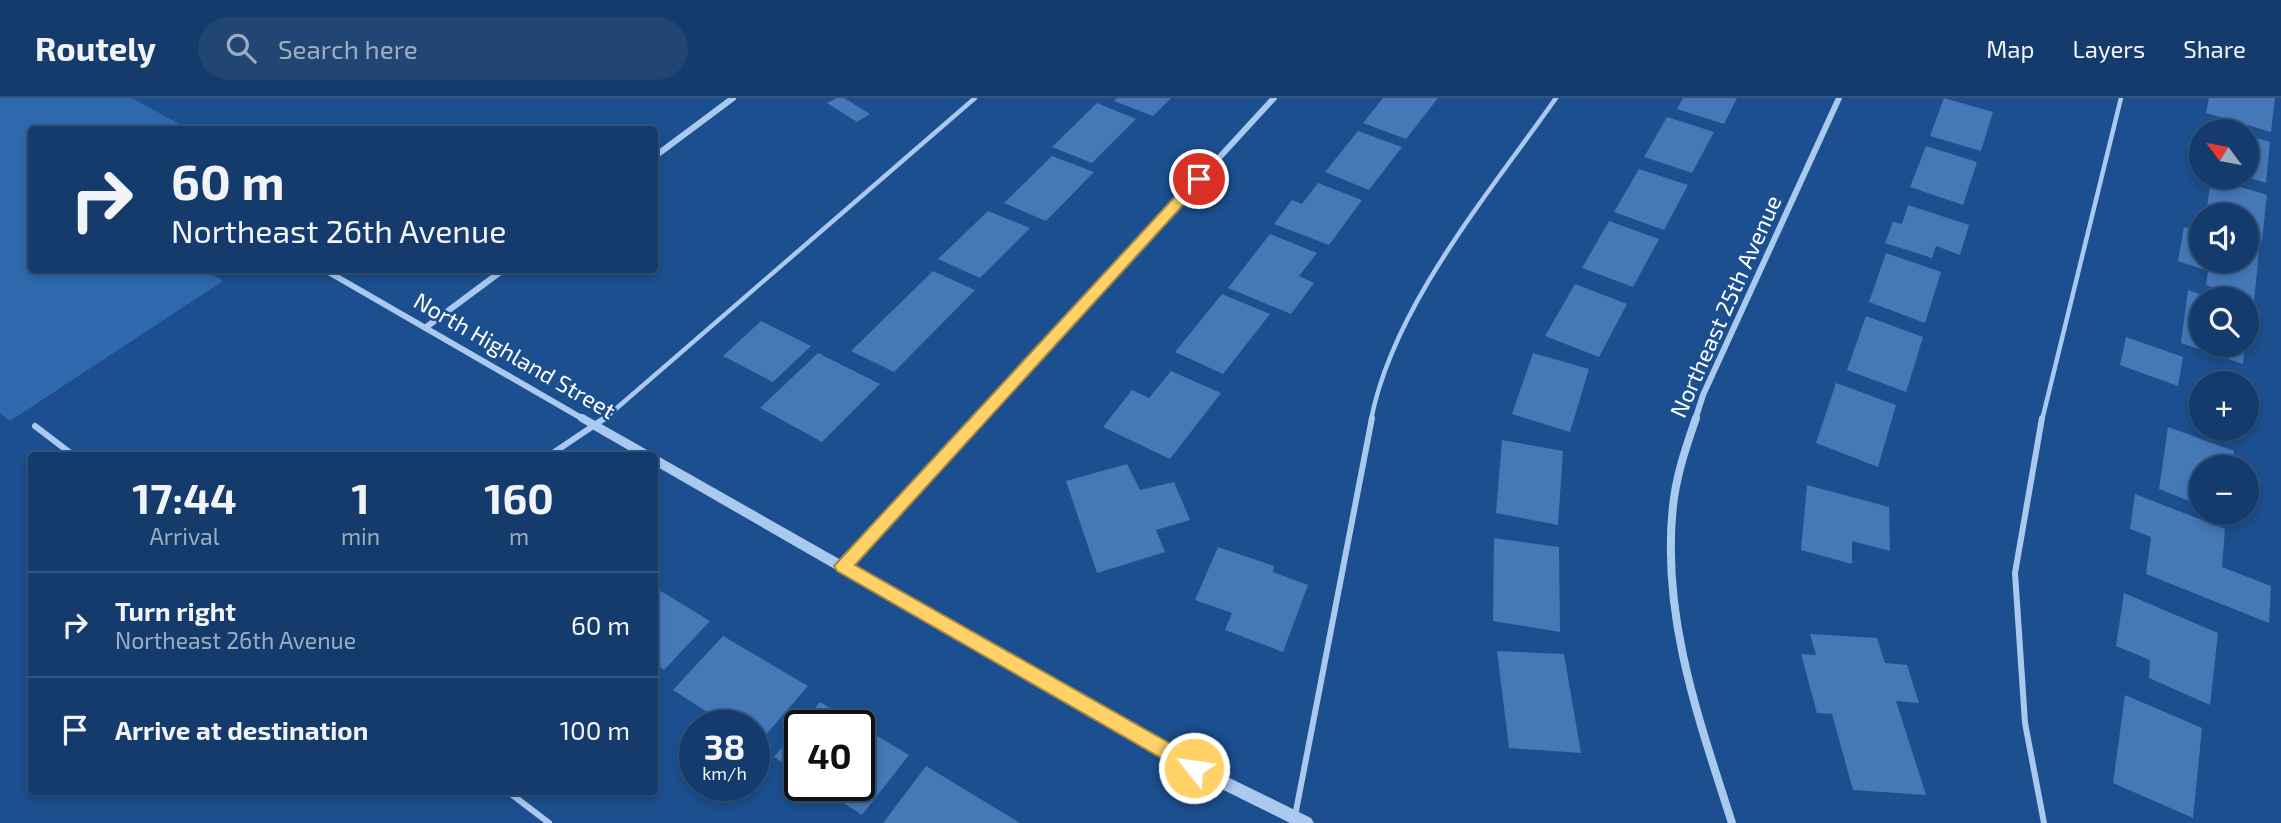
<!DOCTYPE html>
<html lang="en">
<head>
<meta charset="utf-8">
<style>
	:root { --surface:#143b6b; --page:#214673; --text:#f1f3f6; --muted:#9dadc1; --line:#33557e }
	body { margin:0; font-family:"Exo 2",sans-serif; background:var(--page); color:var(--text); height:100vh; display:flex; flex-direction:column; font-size:26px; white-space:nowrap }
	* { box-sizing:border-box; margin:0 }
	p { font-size:23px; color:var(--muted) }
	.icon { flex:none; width:38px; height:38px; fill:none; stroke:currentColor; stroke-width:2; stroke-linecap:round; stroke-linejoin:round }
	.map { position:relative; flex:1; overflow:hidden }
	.sheet { position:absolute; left:28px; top:354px; width:630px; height:343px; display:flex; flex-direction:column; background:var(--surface); border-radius:7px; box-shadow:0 4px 10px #0003,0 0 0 2px var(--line) }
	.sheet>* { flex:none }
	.hud { position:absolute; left:28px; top:28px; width:630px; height:147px; border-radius:7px; box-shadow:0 4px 10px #0003,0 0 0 2px var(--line); background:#143b6b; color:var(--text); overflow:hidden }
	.needle { width:46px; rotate:302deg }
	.fabs { position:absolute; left:2189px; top:21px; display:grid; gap:14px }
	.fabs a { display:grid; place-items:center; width:70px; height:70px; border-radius:50%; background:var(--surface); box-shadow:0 4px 10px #0003,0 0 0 2px var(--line); font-size:35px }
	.speed { position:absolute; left:679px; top:612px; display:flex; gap:14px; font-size:35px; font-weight:700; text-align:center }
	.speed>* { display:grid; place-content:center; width:91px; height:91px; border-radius:50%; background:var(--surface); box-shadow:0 4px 10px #0003,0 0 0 2px var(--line); line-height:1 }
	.speed small { font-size:18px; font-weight:400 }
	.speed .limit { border:4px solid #111; border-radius:10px; background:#fff; color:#111 }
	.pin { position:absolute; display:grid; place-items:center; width:60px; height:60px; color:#fff; margin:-30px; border:4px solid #fff; border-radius:50%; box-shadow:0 2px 7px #0007 }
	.me { position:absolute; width:77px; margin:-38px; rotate:300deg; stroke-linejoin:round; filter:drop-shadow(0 0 5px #0008) }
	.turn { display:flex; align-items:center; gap:24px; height:147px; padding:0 28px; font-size:32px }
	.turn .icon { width:91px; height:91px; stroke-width:2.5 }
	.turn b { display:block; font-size:49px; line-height:60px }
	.eta { display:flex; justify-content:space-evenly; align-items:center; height:119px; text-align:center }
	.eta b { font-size:42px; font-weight:700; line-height:49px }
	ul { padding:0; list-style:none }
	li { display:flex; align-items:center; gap:21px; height:105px; padding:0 28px; border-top:2px solid var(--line) }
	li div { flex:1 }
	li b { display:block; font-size:26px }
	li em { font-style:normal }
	header { display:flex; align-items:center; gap:42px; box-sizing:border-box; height:98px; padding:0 35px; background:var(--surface); border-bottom:2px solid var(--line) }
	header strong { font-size:33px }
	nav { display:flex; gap:38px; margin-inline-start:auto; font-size:24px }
	.search { width:490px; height:63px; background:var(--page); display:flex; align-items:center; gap:18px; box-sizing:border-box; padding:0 24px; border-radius:38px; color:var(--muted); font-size:26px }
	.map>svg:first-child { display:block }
</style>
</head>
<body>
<header>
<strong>Routely</strong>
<div class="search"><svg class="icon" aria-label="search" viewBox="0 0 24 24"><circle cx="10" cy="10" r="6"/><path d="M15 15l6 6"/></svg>Search here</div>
<nav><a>Map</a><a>Layers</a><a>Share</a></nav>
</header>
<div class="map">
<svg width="2281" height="725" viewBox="0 0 2281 725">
	<rect width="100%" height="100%" fill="#1b4f8f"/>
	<path fill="#2e69ad" d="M0,0H131L189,31L32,32V172H204L223,183L10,323L0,315Z"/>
	<path fill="#4478b7" d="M837,0H844L870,16L857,24L827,5Z
		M1117,0H1171L1153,18L1114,3Z
		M1383,0H1438L1406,41L1363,25Z
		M1683,0H1737L1724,26L1677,11Z
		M1944,0L1993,14L1981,53L1930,38Z
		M2209,0H2275L2271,34L2206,15Z
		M1097,5L1136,21L1092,65L1052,49Z
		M1667,19L1714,34L1692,75L1644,59Z
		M1358,33L1402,49L1369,92L1325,74Z
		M2247,37L2270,44L2266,85L2247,79Z
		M1926,48L1977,64L1963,107L1910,89Z
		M1052,58L1094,74L1046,123L1004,105Z
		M1639,71L1688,87L1664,132L1614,114Z
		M2211,80L2267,97L2262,143L2247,138V117H2206Z
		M1318,85L1362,102L1329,147L1274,126L1292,102L1302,106Z
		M1908,107L1969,127L1960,157L1936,148L1932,160L1885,145L1893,124L1902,126Z
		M988,113L1030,130L980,180L938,161Z
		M1609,123L1659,141L1633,189L1582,170Z
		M2184,129L2202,134V163H2247V149L2259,153L2254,203L2206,187L2208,173L2178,163Z
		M1270,136L1317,155L1299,178L1314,185L1291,216L1228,190Z
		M1886,155L1941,174L1925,225L1869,204Z
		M933,173L975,192L894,274L851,253Z
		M1575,186L1627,206L1599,259L1545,238Z
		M2188,192L2213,201H2202V247H2245L2243,266L2181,245Z
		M1222,196L1270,216L1223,276L1175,254Z
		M1866,218L1923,239L1906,294L1847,272Z
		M761,223L811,248L773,284L723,258Z
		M2126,239L2183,259L2178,288L2120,267Z
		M818,255L880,286L822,344L760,310Z
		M1533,255L1589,271L1570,334L1512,316Z
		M1171,273L1221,295L1170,361L1103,329L1132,292L1149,300Z
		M1836,285L1896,307L1878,369L1816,345Z
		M2168,329L2234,353L2233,369H2202V408L2159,391Z
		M1502,342L1563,353L1558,427L1496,415Z
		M1127,366L1140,392L1174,384L1190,422L1156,432L1165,454L1097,475L1066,383Z
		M1807,387L1889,409L1890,453L1852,443V466L1801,452Z
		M2135,396L2225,431L2222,469L2271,488L2269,525L2146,476L2151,439L2130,431Z
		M1494,440L1559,449L1560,534L1493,523Z
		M1218,449L1274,468L1273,474L1308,487L1283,554L1225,532L1232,515L1195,502Z
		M654,489L710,523L664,572L654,565Z
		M2124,495L2218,535L2210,607L2149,580L2150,562L2116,548Z
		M1810,536L1877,540L1885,565L1907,567L1919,605L1896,603L1926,697L1853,692L1832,616L1817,615L1801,556L1816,557Z
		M723,538L808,588L757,647L754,645V628H729L673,592Z
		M1497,553L1564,556L1581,655L1509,650Z
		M2125,597L2202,630L2193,720L2113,685Z
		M820,604L909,657L862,717L817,688H859V628H800V676L774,659Z
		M926,668L1020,725H883Z"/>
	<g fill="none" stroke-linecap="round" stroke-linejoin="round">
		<path stroke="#a9c9ee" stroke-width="4.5" d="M603,322L975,0
			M1371,322C1393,208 1490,94 1556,0
			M2042,322L2121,0"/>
		<path stroke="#a9c9ee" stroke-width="6" d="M2042,320L2015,475L2025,625L2044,725
			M35,328L73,357
			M550,357L605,320
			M507,693L549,725
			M1295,718L1372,320"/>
		<path stroke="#a9c9ee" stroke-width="6" d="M654,59L733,0
			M325,172L585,322
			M425,230L503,172
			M978,322L1274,0
			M1695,322L1703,297L1839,0"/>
		<path stroke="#a9c9ee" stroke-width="8" d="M582,320L596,328
			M1696,320C1686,349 1676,378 1673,408C1661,518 1699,622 1732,725
			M843,468L979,320"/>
		<path fill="#a9c9ee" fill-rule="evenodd" d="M596,323L1199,665L1311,720L1314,725H1290L1189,675L654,367V357H637L592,331L590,328L592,325Z"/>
	</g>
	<path fill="#ffd166" stroke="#a68842" stroke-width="2" d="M1199,77L1204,78V84L855,467L1201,663L1204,670L1201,676L1194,679L837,473L834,468L1194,78Z"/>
	<g text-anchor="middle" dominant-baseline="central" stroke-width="5" stroke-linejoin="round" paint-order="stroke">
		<g font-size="23" fill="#fff" stroke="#1b4f8f">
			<text transform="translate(1725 208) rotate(-66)">Northeast 25th Avenue</text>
			<text transform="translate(515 257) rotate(30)">North Highland Street</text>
		</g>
	</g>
</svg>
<div class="fabs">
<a><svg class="needle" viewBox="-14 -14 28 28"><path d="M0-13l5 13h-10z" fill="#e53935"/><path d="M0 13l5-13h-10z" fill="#9dadc1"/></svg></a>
<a><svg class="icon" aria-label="sound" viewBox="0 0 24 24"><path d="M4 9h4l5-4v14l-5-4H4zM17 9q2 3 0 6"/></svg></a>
<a><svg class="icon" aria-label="search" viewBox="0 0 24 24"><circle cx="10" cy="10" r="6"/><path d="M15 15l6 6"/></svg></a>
<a>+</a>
<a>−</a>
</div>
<div class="speed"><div>38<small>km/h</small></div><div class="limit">40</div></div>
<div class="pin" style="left:1199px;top:81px;background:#d93025"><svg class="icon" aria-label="arrive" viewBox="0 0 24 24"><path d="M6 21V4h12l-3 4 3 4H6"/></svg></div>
<svg class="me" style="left:1194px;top:670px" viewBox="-20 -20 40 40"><circle r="17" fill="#ffd166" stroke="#fff" stroke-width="3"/><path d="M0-11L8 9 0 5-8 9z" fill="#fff"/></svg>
<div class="hud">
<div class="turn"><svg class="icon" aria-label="right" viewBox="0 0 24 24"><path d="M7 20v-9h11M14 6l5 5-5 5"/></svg><div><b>60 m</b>Northeast 26th Avenue</div></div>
</div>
<section class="sheet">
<div class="eta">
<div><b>17:44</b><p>Arrival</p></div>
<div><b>1</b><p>min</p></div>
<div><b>160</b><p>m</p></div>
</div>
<ul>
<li><svg class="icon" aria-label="right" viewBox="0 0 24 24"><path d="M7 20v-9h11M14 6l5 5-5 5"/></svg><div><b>Turn right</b><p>Northeast 26th Avenue</p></div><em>60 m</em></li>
<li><svg class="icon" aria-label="arrive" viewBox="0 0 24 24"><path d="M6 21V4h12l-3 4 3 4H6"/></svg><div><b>Arrive at destination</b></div><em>100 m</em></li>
</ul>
</section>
</div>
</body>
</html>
